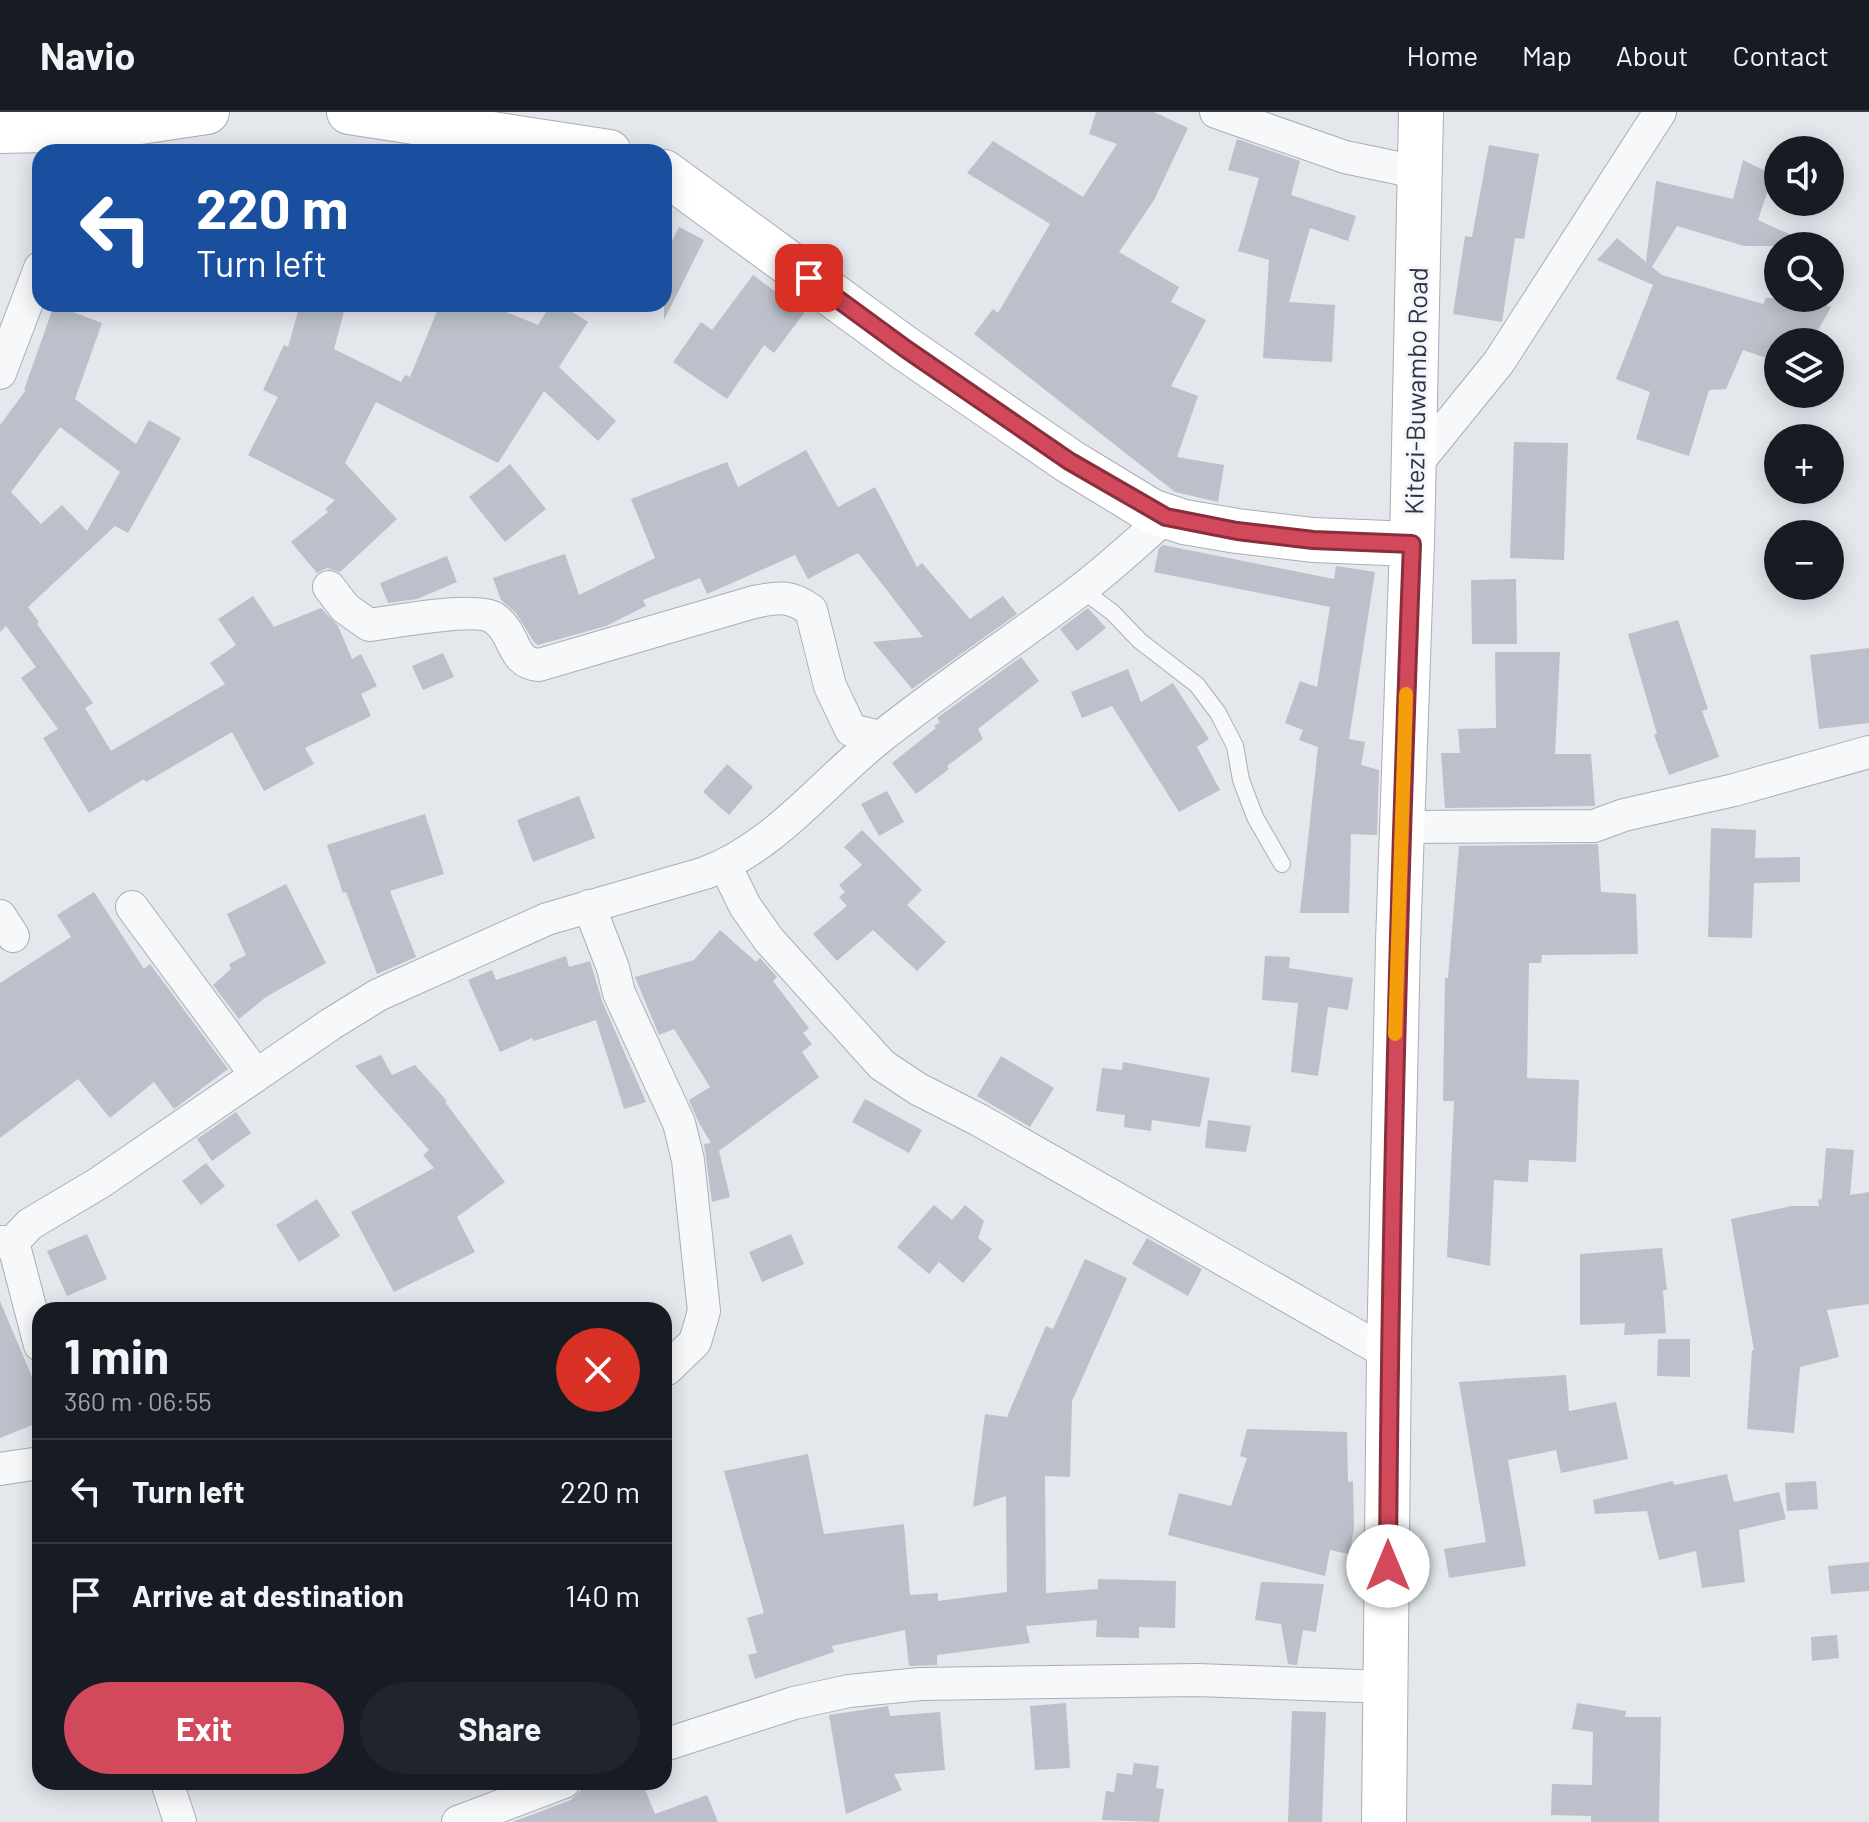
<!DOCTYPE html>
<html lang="en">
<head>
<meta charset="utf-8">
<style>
	:root { --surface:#171b24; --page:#20242c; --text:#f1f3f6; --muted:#9ea1a6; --line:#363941; --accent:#d1495b }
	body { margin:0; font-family:Barlow,sans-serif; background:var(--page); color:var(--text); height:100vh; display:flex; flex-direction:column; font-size:30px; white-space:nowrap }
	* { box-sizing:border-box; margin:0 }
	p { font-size:26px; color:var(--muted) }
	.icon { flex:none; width:44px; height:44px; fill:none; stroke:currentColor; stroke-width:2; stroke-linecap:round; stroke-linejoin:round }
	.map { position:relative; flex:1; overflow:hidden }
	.drawer { position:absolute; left:32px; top:1190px; width:640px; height:488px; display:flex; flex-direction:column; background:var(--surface); border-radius:24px; box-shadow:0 4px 20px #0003 }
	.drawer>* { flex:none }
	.hud { position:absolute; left:32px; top:32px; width:640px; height:168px; border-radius:24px; box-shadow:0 4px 20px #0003; background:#1a4fa0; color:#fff; overflow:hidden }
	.controls { position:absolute; left:1764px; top:24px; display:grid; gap:16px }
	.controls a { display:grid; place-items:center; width:80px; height:80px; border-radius:50%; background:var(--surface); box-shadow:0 4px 20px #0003; font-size:40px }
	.pin { position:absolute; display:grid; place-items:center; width:68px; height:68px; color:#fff; margin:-34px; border-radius:16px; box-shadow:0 4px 12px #0006 }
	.me { position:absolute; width:88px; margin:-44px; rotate:0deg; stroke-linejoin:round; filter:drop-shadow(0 0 6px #0008) }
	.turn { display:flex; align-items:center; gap:28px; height:168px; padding:0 32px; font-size:36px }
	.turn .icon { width:104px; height:104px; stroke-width:2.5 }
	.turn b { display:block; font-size:56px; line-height:68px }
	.round { display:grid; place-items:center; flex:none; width:84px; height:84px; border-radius:42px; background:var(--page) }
	.overview { display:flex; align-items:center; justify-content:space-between; height:136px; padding:0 32px }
	h1 { font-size:48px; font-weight:700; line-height:60px }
	.primary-button { display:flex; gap:16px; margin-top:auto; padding:16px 32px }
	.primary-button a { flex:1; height:92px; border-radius:48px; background:var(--accent); color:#fff; font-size:32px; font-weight:700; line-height:92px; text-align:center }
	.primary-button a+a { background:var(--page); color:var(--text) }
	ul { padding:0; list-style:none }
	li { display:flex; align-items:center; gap:24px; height:104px; padding:0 32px; border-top:2px solid var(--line) }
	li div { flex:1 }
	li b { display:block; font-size:30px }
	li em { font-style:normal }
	header { display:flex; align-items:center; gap:48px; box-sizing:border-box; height:112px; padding:0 40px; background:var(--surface); border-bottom:2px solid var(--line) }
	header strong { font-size:38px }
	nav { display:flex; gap:44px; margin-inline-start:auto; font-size:28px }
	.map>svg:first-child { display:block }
</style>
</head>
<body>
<header>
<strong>Navio</strong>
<nav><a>Home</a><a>Map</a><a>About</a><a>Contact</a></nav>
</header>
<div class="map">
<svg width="1869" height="1710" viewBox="0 0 1869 1710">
	<rect width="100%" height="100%" fill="#e4e7ec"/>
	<path fill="#bbc0ca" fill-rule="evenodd" d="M1096,0H1154L1188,16L1154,88L1119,140L1179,175L1171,190L1206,208L1171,274L1198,284L1177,345L1224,353L1218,390L1175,380L974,222L993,197L998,201L1050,112L967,61L993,29L1083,85L1117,32L1089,22Z
		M1237,27L1300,49L1291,83L1356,104L1348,129L1310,116L1289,190L1335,193L1332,250L1263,246L1269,148L1238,139L1259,66L1228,58Z
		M1489,33L1539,42L1524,127L1515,126L1502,210L1453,202L1465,124L1472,125Z
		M1743,48L1773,63L1758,108L1815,134H1744L1677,114L1652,155L1662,163L1763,192L1766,186H1800L1831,195L1817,220L1811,217L1807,230H1778V250L1743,238L1726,277L1709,278L1689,344L1636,327L1650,280L1616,267L1653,173L1597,148L1617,126L1646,150L1656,69L1733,87Z
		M679,115L704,128L664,208V145Z
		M753,163L804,201L774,241L764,233L727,287L673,250L701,210L712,218Z
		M300,192H346L334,237L401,270L405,263L410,265L440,192H487L538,213L551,192H560L588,210L559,255L616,309L598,329L544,279L498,351L376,290L345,351L397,407L340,460L327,456L317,461L291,430L328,400L325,397L335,388L248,343L278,285L263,278L284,233L288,235Z
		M54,193L102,211L75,287L136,332L149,308L181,326L128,421L115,414L28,495L39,510L37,512L93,591L85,596L111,639L225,572L210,551L236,533L218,507L253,484L274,515L321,496L338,514L352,547L361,542L377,574L361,582L371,604L305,636L314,652L264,679L232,620L146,670L144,667L89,701L43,626L58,617L21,566L36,555L6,514L0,520V313L26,278H24ZM60,315L120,360L87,419L62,393L41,412L11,380Z
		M1514,330L1568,331L1564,448L1510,446Z
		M806,338L838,395L875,375L917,455L922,451L970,507L1003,484L1017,502L912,577L873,530L923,525L858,441L808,467L795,443L707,482L700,466L643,488L646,494L606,514L538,533L534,530L516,501L501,488L493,466L565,442L579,483L655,446L631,387L727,350L738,375Z
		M510,352L546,397L505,430L469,385Z
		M1163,433L1334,467L1336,454L1375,460L1349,627L1365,630L1361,653L1379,658L1377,723L1351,722L1349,801H1300L1318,635L1299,628L1303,618L1285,611L1300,569L1317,575L1330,495L1154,460L1159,436Z
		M447,444L457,470L417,487L388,491L380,471Z
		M1516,467L1517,532H1472L1471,468Z
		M1088,496L1106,516L1077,539L1060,517Z
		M1678,508L1708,597L1702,599L1719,645L1669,663L1654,623L1657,622L1628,522Z
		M1869,536V611L1819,617L1810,543Z
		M1495,540H1560L1555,642H1591L1595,694L1445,696L1441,641H1460L1458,617L1496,616Z
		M443,541L454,565L423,578L412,554Z
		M1021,545L1039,569L978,617L983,627L947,654L949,657L916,682L892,651L936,616L934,614L940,610L937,606Z
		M1128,557L1141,590L1173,571L1209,627L1197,635L1220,678L1179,700L1112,594L1082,606L1071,580Z
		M727,652L753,675L729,703L703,680Z
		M887,679L904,710L879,724L861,692Z
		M579,684L595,726L533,750L517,708Z
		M425,702L444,762L390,779L416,845L377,862L346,780L343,781L327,733Z
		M1711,716L1756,718L1755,746L1800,745V770L1754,771L1752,826L1708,825Z
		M862,718L922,778L907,793L946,830L917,859L873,818L837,849L813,822L847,794L839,785L845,780L839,773L862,753L844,735Z
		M1598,732L1601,780L1636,782L1638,842L1542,843L1541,851H1529L1527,966L1579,968L1576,1050L1529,1048L1528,1070L1494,1068L1490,1154L1447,1145L1454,989H1443L1445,866H1448L1459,734Z
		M286,772L326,851L266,885L239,907L213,873L231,857L229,852L246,843L227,802Z
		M94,780L144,857L150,852L228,957L174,997L154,970L110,1006L78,967L0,1026V871L71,825L57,803Z
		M720,818L756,850L760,846L777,865L773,869L809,916L803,921L812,932L802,940L819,965L719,1039L730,1085L712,1090L704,1032L711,1031L699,1011L689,988L710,975L674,917L659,923L635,865L694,848Z
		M566,844L569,855L590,849L602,889L646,990L624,997L596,908L534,929L532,926L500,940L468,868L492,858L496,868Z
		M1265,844L1290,845L1289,856L1353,866L1348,898L1328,895L1318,964L1291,960L1298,891L1262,888Z
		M381,943L392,963L415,953L447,989L445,990L505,1070L457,1105L475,1140L394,1180L351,1100L434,1056L423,1043L429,1038L355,954Z
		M1001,944L1054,976L1030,1015L977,984Z
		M1123,950L1210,966L1200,1015L1152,1008L1151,1019L1124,1015L1125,1003L1096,999L1102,956L1122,958Z
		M865,987L922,1018L909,1041L852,1010Z
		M236,1000L251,1021L212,1049L197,1027Z
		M1208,1008L1251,1014L1246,1040L1205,1036Z
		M1826,1036L1854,1038L1850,1083L1869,1080V1192L1827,1198L1839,1245L1800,1255L1794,1321L1747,1317L1752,1238H1754L1731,1107L1792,1094H1819L1818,1088L1822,1087Z
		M206,1051L225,1074L201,1093L182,1069Z
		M317,1087L340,1124L299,1150L276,1113Z
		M934,1093L952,1108L965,1093L984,1109L978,1126L992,1137L963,1171L939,1150L929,1162L897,1135Z
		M87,1122L107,1167L67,1184L47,1139Z
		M791,1122L804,1152L762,1170L749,1140Z
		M1147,1126L1202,1157L1188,1184L1132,1152Z
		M1662,1136L1667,1178H1663L1666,1221L1624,1223L1625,1211L1580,1213V1142Z
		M1085,1147L1127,1166L1072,1289L1070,1365L1045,1364L1046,1481L1098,1477V1467L1176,1469L1175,1516L1139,1515V1526L1096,1525L1097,1508L1026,1514L1030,1531L937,1543V1553L909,1554L905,1518L832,1534L834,1540L755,1567L748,1543L757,1541L747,1506L764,1501L724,1359L808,1342L824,1422L904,1412L910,1483L938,1481V1489L1007,1480L1006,1384L973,1395L985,1302L1007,1305L1046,1214L1053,1217Z
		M0,1189L40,1284V1310L0,1326Z
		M1658,1227H1690V1265L1657,1264Z
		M1566,1263L1569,1299L1616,1290L1628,1347L1561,1361L1556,1338L1508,1348L1526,1454L1449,1466L1444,1437L1486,1430L1459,1270Z
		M1247,1317L1347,1320L1348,1370L1353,1369L1354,1417L1349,1442L1330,1438L1325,1464L1168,1423L1179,1381L1231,1394L1247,1346L1240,1344Z
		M1727,1362L1734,1390L1779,1380L1786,1407L1739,1418L1745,1470L1702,1476L1696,1439L1659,1448L1647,1399L1595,1402L1593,1388L1673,1369L1674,1373Z
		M1816,1369L1818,1397L1787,1399L1785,1371Z
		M1869,1450V1479L1831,1482L1828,1454Z
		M1261,1470L1324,1472L1316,1520L1303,1518L1297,1553L1288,1552L1281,1512L1255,1508Z
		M1837,1523L1839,1546L1812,1549L1811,1525Z
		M1066,1591L1070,1656L1035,1658L1030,1594Z
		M1577,1591L1626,1599L1625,1605H1661L1659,1710H1591V1704L1551,1703L1552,1672L1592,1673L1593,1620L1572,1617Z
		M888,1594L890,1604L940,1600L945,1658L894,1662L902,1678L846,1702L829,1603Z
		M1292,1599L1326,1600L1322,1710H1288Z
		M1134,1651L1159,1654L1156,1676L1164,1677L1159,1710L1102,1708L1106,1679L1114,1680L1117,1661L1132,1663Z
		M600,1670H642L655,1702L707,1683L718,1710H512L571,1688L581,1678Z"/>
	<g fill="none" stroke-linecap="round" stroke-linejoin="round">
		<defs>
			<path id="lane" d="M1081,477L1112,500L1140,529L1197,573L1218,601L1235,634L1241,668L1255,705L1282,752"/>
			<path id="street" d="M1216,0L1345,45L1421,61
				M0,261L40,156
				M1413,356L1499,250L1660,0
				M329,475L345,496L369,513C394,510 476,494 494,506C517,522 510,551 539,553L754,490C779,485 790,483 811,498L830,574L851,618L880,625
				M1401,715L1594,714L1624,703L1734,678L1869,640
				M725,753L745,794L769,828L882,953L918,977L979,1008L1389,1242
				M589,794L613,856L619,881L679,1011L688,1048L704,1199L695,1230L667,1257
				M132,795L256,963
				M0,804L13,824
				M0,1130H13L30,1112L99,1071L331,912L378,883L547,807L705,761C777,734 823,670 882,624C945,574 1013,529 1078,480C1109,457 1137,430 1166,405
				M13,1130L40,1233
				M0,1357L40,1351
				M664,1633L794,1591L849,1579L921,1572L1197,1568L1387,1575
				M167,1670L180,1710
				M458,1710L564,1670"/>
			<path id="secondary" d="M349,0L609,40
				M0,19L93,17L207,0
				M664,60L906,237L1069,349L1151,399L1184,410L1237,419L1313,428L1412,432
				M1384,1710L1389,1242L1398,830L1412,432L1421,0"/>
		</defs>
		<use href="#lane" stroke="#a9aeb7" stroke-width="18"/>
		<use href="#street" stroke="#a9aeb7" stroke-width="34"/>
		<use href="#secondary" stroke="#a9aeb7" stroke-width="46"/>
		<use href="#lane" stroke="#f7f8fa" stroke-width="16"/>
		<use href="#street" stroke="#f7f8fa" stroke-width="32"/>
		<use href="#secondary" stroke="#fff" stroke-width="44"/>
	</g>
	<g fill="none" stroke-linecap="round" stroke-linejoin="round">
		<defs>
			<path id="route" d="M809,166L906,237L1069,349L1166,405L1237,419L1313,428L1412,432C1399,773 1390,1113 1388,1454"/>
		</defs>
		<use href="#route" stroke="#882f3b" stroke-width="20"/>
		<use href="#route" stroke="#d1495b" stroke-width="14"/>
		<path stroke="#f59e0b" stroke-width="14" d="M1395,922L1406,582"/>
	</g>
	<g text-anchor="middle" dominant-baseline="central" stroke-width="6" stroke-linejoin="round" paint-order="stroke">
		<g font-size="26" fill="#2b3445" stroke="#f4f6f9">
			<text transform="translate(1415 279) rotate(-89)">Kitezi-Buwambo Road</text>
		</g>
	</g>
</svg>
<div class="controls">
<a><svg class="icon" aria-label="sound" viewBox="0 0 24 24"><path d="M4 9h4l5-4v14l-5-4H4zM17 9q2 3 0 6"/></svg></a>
<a><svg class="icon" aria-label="search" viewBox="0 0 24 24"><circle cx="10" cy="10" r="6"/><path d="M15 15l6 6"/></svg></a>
<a><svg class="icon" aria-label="layers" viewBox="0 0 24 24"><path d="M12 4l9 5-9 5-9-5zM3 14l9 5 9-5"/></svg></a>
<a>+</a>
<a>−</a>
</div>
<div class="pin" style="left:809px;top:166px;background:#d93025"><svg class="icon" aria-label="arrive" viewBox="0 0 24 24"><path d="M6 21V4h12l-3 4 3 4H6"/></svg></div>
<svg class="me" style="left:1388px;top:1454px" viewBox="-20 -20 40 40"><circle r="19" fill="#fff"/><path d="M0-13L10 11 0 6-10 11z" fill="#d1495b"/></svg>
<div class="hud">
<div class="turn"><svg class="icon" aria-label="left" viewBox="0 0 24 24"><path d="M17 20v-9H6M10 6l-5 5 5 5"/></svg><div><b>220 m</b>Turn left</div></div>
</div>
<section class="drawer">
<div class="overview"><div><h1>1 min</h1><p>360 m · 06:55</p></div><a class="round" style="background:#d93025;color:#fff"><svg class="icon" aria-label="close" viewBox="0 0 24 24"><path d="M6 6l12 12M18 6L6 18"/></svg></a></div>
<ul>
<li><svg class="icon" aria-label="left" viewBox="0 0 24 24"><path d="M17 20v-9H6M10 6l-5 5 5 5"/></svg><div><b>Turn left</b></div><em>220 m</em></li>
<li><svg class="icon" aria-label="arrive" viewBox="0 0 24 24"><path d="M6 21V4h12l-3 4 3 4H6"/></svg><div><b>Arrive at destination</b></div><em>140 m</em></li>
</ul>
<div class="primary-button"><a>Exit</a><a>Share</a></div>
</section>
</div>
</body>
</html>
